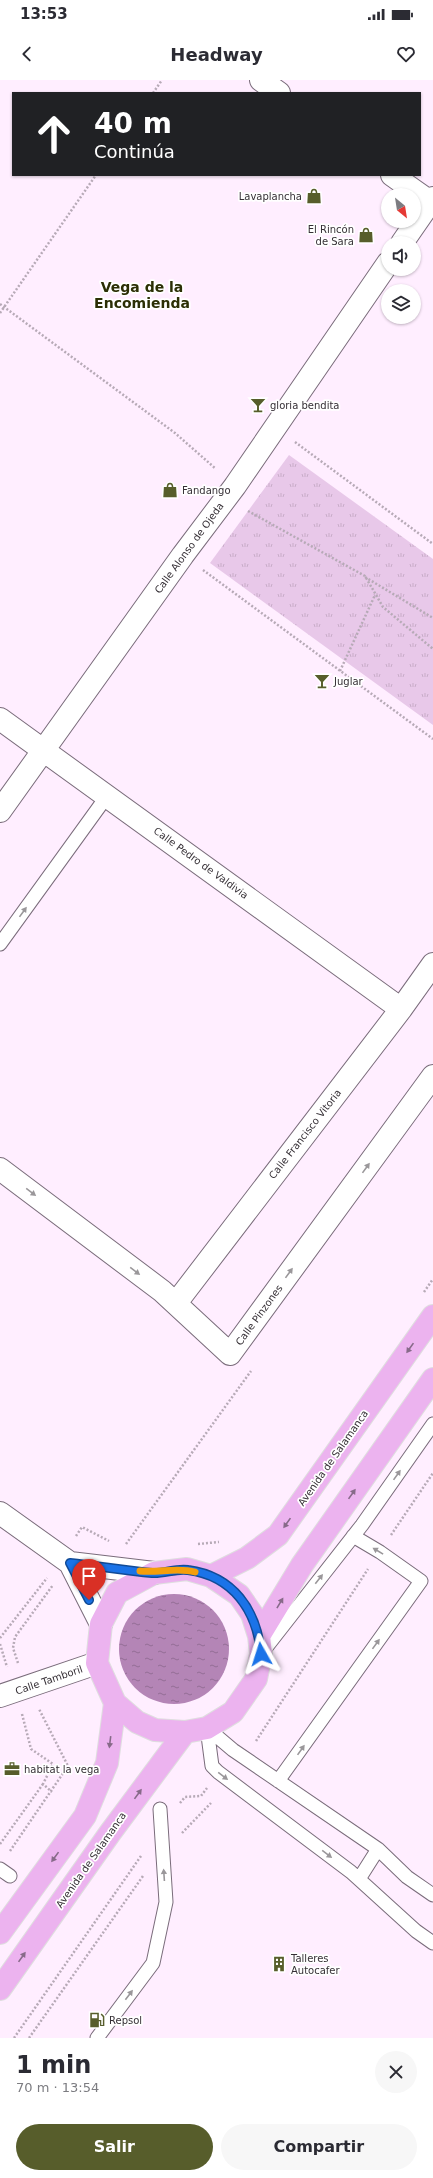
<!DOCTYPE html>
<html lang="es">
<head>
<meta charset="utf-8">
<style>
	:root { --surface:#fff; --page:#f7f7f7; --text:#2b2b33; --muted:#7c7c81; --accent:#575d2b }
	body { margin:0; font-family:"DejaVu Sans",sans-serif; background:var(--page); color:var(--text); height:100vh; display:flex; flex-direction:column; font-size:15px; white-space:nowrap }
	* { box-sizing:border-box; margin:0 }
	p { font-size:13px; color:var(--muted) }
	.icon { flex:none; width:22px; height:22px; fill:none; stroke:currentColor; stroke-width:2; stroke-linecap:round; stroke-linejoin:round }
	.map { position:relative; height:1958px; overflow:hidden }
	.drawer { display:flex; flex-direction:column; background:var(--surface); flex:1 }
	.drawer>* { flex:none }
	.top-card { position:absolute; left:12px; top:12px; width:409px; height:84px; border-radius:0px; box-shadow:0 1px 3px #0004; background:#202124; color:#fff; overflow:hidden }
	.needle { width:26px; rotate:150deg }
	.controls { position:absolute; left:381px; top:108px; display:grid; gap:8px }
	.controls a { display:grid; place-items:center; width:40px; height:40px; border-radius:50%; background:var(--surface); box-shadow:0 1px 3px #0004; font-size:20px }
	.pin { position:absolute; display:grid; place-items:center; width:34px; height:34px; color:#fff; margin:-41px -17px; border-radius:50% 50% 50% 0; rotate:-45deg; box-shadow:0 0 4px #0007 }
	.pin .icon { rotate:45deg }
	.me { position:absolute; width:44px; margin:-22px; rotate:354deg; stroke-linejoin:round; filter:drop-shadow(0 0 3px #0008) }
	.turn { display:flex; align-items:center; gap:14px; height:84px; padding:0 16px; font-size:18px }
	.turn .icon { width:52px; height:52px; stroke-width:2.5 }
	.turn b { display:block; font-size:28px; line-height:34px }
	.round { display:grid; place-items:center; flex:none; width:42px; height:42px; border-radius:21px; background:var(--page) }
	.headline { display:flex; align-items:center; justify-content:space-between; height:68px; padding:0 16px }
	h1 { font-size:24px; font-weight:700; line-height:30px }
	.primary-button { display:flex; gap:8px; margin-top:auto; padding:8px 16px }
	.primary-button a { flex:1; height:46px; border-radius:24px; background:var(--accent); color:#fff; font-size:16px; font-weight:700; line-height:46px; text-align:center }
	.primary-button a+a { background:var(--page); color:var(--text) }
	.status { display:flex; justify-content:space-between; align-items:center; height:28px; padding:0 20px; background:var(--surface); direction:ltr }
	.status svg { height:11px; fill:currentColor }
	header { display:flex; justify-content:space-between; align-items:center; height:52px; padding:0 16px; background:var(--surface); font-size:18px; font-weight:700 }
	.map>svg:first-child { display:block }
</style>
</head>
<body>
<div class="status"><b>13:53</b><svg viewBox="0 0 49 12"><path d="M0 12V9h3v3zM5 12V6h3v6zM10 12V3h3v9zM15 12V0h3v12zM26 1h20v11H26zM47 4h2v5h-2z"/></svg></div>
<header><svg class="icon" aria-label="back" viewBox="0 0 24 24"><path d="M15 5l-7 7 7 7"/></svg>Headway<svg class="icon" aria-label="heart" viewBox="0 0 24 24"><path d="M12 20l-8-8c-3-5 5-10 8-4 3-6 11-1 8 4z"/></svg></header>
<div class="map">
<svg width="433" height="1958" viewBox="0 0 433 1958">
	<defs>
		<pattern id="park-tufts" width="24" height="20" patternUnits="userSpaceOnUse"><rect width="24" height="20" fill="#e8c8e9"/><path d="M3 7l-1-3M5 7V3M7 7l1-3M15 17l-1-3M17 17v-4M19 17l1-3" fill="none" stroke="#c8acc8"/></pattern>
		<pattern id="water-ripples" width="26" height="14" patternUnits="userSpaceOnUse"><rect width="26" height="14" fill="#b485b6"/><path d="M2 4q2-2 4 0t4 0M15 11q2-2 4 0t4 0" fill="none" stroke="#936d95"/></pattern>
	</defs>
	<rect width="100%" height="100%" fill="#fef"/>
	<path fill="url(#park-tufts)" d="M289,375L433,479V645L210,483Z"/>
	<path fill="url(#water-ripples)" d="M119 1569a55 55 0 1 1 110 0a55 55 0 1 1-110 0Z"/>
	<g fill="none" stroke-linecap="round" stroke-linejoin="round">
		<defs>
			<path id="service" d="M0,864L107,716
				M261,1574L362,1445L433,1344
				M207,1648L212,1686L218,1692L351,1792L416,1851L433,1863
				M207,1648L233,1670L378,1769L407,1797L433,1815
				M278,1701L421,1501L380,1472L353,1456
				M0,1789L10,1796
				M359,1799L378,1769
				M97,1958L153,1883L166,1822L160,1729"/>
			<path id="minor" d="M261,0L279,13
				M392,95L433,124
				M402,163L433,118
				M0,639L401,929
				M0,731L183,475L235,406L388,183
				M0,1089L162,1211L230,1274L433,996
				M176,1223L401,929L433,884
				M0,1433L70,1483L101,1544
				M70,1483L154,1493
				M0,1616L97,1583"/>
			<path id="trunk" d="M187,1489L211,1496L239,1515L252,1534L259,1556L261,1574L256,1599L233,1632L207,1648L185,1652L155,1650L137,1642L115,1623L97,1583L101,1544L117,1513L154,1493Z
				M211,1496L247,1478L278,1455L433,1236
				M259,1556L302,1485L433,1299
				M0,1853L85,1736L107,1683L115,1623
				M0,1909L110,1753L185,1652"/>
		</defs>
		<use href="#service" stroke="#7a6c7b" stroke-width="15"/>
		<use href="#minor" stroke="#7a6c7b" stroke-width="24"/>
		<use href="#trunk" stroke="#dfdedf" stroke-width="24"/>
		<path stroke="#b7aab7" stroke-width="2.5" stroke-dasharray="2 2" stroke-linecap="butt" d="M153,13L162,0
			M0,224L175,353L216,389
			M0,233L96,95
			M295,362L433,464
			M248,431L365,496L383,527L433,569
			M203,490L433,659
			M365,497L433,538
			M340,591L375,515
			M424,1212L433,1199
			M391,1455L433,1393
			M76,1456L82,1447L109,1461
			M126,1464L251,1291
			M198,1464L219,1462
			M0,1558L47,1498
			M0,1564L7,1587
			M18,1583L13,1568L15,1557L53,1505
			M22,1634L31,1669L53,1684L43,1704L52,1712
			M256,1661L368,1489
			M180,1723L185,1717L201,1716L207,1708
			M182,1753L211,1723
			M0,1764L43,1704
			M10,1771L68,1686L39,1629
			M14,1958L141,1776
			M29,1958L143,1796"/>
		<use href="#service" stroke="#fff" stroke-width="13"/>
		<use href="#minor" stroke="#fff" stroke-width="22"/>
		<use href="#trunk" stroke="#ecb3ef" stroke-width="22"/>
	</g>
	<defs><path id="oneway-solid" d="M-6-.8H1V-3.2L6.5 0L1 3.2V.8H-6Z"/></defs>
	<g fill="#9a979a">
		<use href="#oneway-solid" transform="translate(23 832) rotate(-54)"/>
		<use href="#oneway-solid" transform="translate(366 1088) rotate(-54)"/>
		<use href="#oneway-solid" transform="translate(31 1112) rotate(37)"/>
		<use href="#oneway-solid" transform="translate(135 1191) rotate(37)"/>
		<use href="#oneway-solid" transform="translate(289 1193) rotate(-54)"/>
		<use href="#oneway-solid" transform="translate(397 1395) rotate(-55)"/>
		<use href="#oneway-solid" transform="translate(378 1471) rotate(-149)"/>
		<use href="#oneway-solid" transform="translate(319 1499) rotate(-52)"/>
		<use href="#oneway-solid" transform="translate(376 1564) rotate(-54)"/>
		<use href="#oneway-solid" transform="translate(301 1670) rotate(-55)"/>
		<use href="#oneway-solid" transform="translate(223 1696) rotate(37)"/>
		<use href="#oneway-solid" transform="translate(327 1774) rotate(37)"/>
		<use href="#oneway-solid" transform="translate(164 1795) rotate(-94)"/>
		<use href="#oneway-solid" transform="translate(129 1915) rotate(-53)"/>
	</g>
	<g fill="#876a89">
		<use href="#oneway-solid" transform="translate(410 1268) rotate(125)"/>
		<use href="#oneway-solid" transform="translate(352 1414) rotate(-55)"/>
		<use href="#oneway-solid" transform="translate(287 1443) rotate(125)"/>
		<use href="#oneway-solid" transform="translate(280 1523) rotate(-59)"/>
		<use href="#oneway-solid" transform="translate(110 1662) rotate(97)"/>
		<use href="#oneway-solid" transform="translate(138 1714) rotate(-54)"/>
		<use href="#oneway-solid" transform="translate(55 1777) rotate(126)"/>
		<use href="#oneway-solid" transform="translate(22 1877) rotate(-55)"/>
	</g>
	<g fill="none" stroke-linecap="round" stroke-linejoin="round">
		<defs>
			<path id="route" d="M89,1520L70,1483C97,1486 124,1490 152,1493C164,1494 176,1488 188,1490C233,1496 257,1530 261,1574"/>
		</defs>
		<use href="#route" stroke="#114b97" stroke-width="10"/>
		<use href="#route" stroke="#1a73e8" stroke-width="7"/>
		<path stroke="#f59e0b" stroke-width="7" d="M140,1491C158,1493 178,1487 195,1492"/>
	</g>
	<defs>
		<symbol id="shop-bare" viewBox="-9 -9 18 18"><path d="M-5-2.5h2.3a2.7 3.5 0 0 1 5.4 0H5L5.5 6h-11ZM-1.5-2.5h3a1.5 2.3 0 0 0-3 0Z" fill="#575d2b" stroke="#fff" stroke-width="2.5" paint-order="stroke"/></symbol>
		<symbol id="bar-bare" viewBox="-9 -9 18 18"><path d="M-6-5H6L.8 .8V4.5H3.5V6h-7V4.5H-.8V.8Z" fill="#575d2b" stroke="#fff" stroke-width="2.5" paint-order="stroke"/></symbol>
		<symbol id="office-bare" viewBox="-9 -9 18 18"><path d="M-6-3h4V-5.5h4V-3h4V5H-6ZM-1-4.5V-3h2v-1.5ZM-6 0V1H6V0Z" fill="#575d2b" stroke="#fff" stroke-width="2.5" paint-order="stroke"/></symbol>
		<symbol id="building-bare" viewBox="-9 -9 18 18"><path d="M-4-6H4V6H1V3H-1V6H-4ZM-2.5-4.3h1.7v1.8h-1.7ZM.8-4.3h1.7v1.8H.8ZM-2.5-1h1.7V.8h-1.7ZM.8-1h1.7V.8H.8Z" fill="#575d2b" stroke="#fff" stroke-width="2.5" paint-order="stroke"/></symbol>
		<symbol id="fuel-bare" viewBox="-9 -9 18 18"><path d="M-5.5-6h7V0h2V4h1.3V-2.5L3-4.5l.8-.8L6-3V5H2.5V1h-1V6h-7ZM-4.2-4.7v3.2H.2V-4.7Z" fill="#575d2b" stroke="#fff" stroke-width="2.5" paint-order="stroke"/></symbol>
	</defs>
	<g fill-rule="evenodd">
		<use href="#shop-bare" x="303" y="105" width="22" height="22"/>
		<use href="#shop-bare" x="355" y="144" width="22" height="22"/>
		<use href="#bar-bare" x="247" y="314" width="22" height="22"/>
		<use href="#shop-bare" x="159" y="399" width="22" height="22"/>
		<use href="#bar-bare" x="311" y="590" width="22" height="22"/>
		<use href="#office-bare" x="1" y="1678" width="22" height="22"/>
		<use href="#building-bare" x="268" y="1873" width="22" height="22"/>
		<use href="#fuel-bare" x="86" y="1929" width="22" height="22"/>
	</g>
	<g text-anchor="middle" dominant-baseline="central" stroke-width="3.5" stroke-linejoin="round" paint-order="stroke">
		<g font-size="10" fill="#352f35" stroke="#fff" text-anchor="start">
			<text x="302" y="116" text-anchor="end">Lavaplancha</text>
			<text x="354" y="149" text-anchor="end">El Rincón<tspan x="354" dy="12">de Sara</tspan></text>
			<text x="270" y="325">gloria bendita</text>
			<text x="182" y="410">Fandango</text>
			<text x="334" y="601">Juglar</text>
			<text x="24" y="1689">habitat la vega</text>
			<text x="291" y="1878">Talleres<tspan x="291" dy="12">Autocafer</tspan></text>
			<text x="109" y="1940">Repsol</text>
		</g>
		<g font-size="10" fill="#352f35" stroke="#fff">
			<text transform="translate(189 468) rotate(-54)">Calle Alonso de Ojeda</text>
			<text transform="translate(201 783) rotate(36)">Calle Pedro de Valdivia</text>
			<text transform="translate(305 1054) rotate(-52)">Calle Francisco Vitoria</text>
			<text transform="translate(259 1235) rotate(-54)">Calle Pinzones</text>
			<text transform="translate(333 1378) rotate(-55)">Avenida de Salamanca</text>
			<text transform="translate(49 1600) rotate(-19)">Calle Tamboril</text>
			<text transform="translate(91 1780) rotate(-55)">Avenida de Salamanca</text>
		</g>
		<g font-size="14" font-weight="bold" fill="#2b2f05" stroke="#fff">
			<text x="142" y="207">Vega de la<tspan x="142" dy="16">Encomienda</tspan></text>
		</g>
	</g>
</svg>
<div class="controls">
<a><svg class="needle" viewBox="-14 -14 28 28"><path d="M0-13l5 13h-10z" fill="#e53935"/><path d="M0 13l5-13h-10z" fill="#7c7c81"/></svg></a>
<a><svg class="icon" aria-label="sound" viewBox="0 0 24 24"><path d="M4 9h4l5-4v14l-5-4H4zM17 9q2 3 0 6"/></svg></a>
<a><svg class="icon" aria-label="layers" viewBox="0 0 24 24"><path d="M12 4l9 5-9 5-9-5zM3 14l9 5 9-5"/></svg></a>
</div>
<div class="pin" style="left:89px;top:1520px;background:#d93025"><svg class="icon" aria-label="arrive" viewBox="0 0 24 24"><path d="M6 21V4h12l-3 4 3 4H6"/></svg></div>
<svg class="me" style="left:261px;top:1574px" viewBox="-20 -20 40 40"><path d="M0-17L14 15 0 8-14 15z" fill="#1a73e8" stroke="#fff" stroke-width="4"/></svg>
<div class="top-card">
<div class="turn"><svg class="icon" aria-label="ahead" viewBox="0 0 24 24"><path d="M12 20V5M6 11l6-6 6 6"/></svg><div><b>40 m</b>Continúa</div></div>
</div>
</div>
<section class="drawer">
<div class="headline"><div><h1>1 min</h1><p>70 m · 13:54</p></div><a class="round"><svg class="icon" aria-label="close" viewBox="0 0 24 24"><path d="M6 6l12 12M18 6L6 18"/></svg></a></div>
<div class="primary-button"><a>Salir</a><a>Compartir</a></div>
</section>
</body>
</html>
